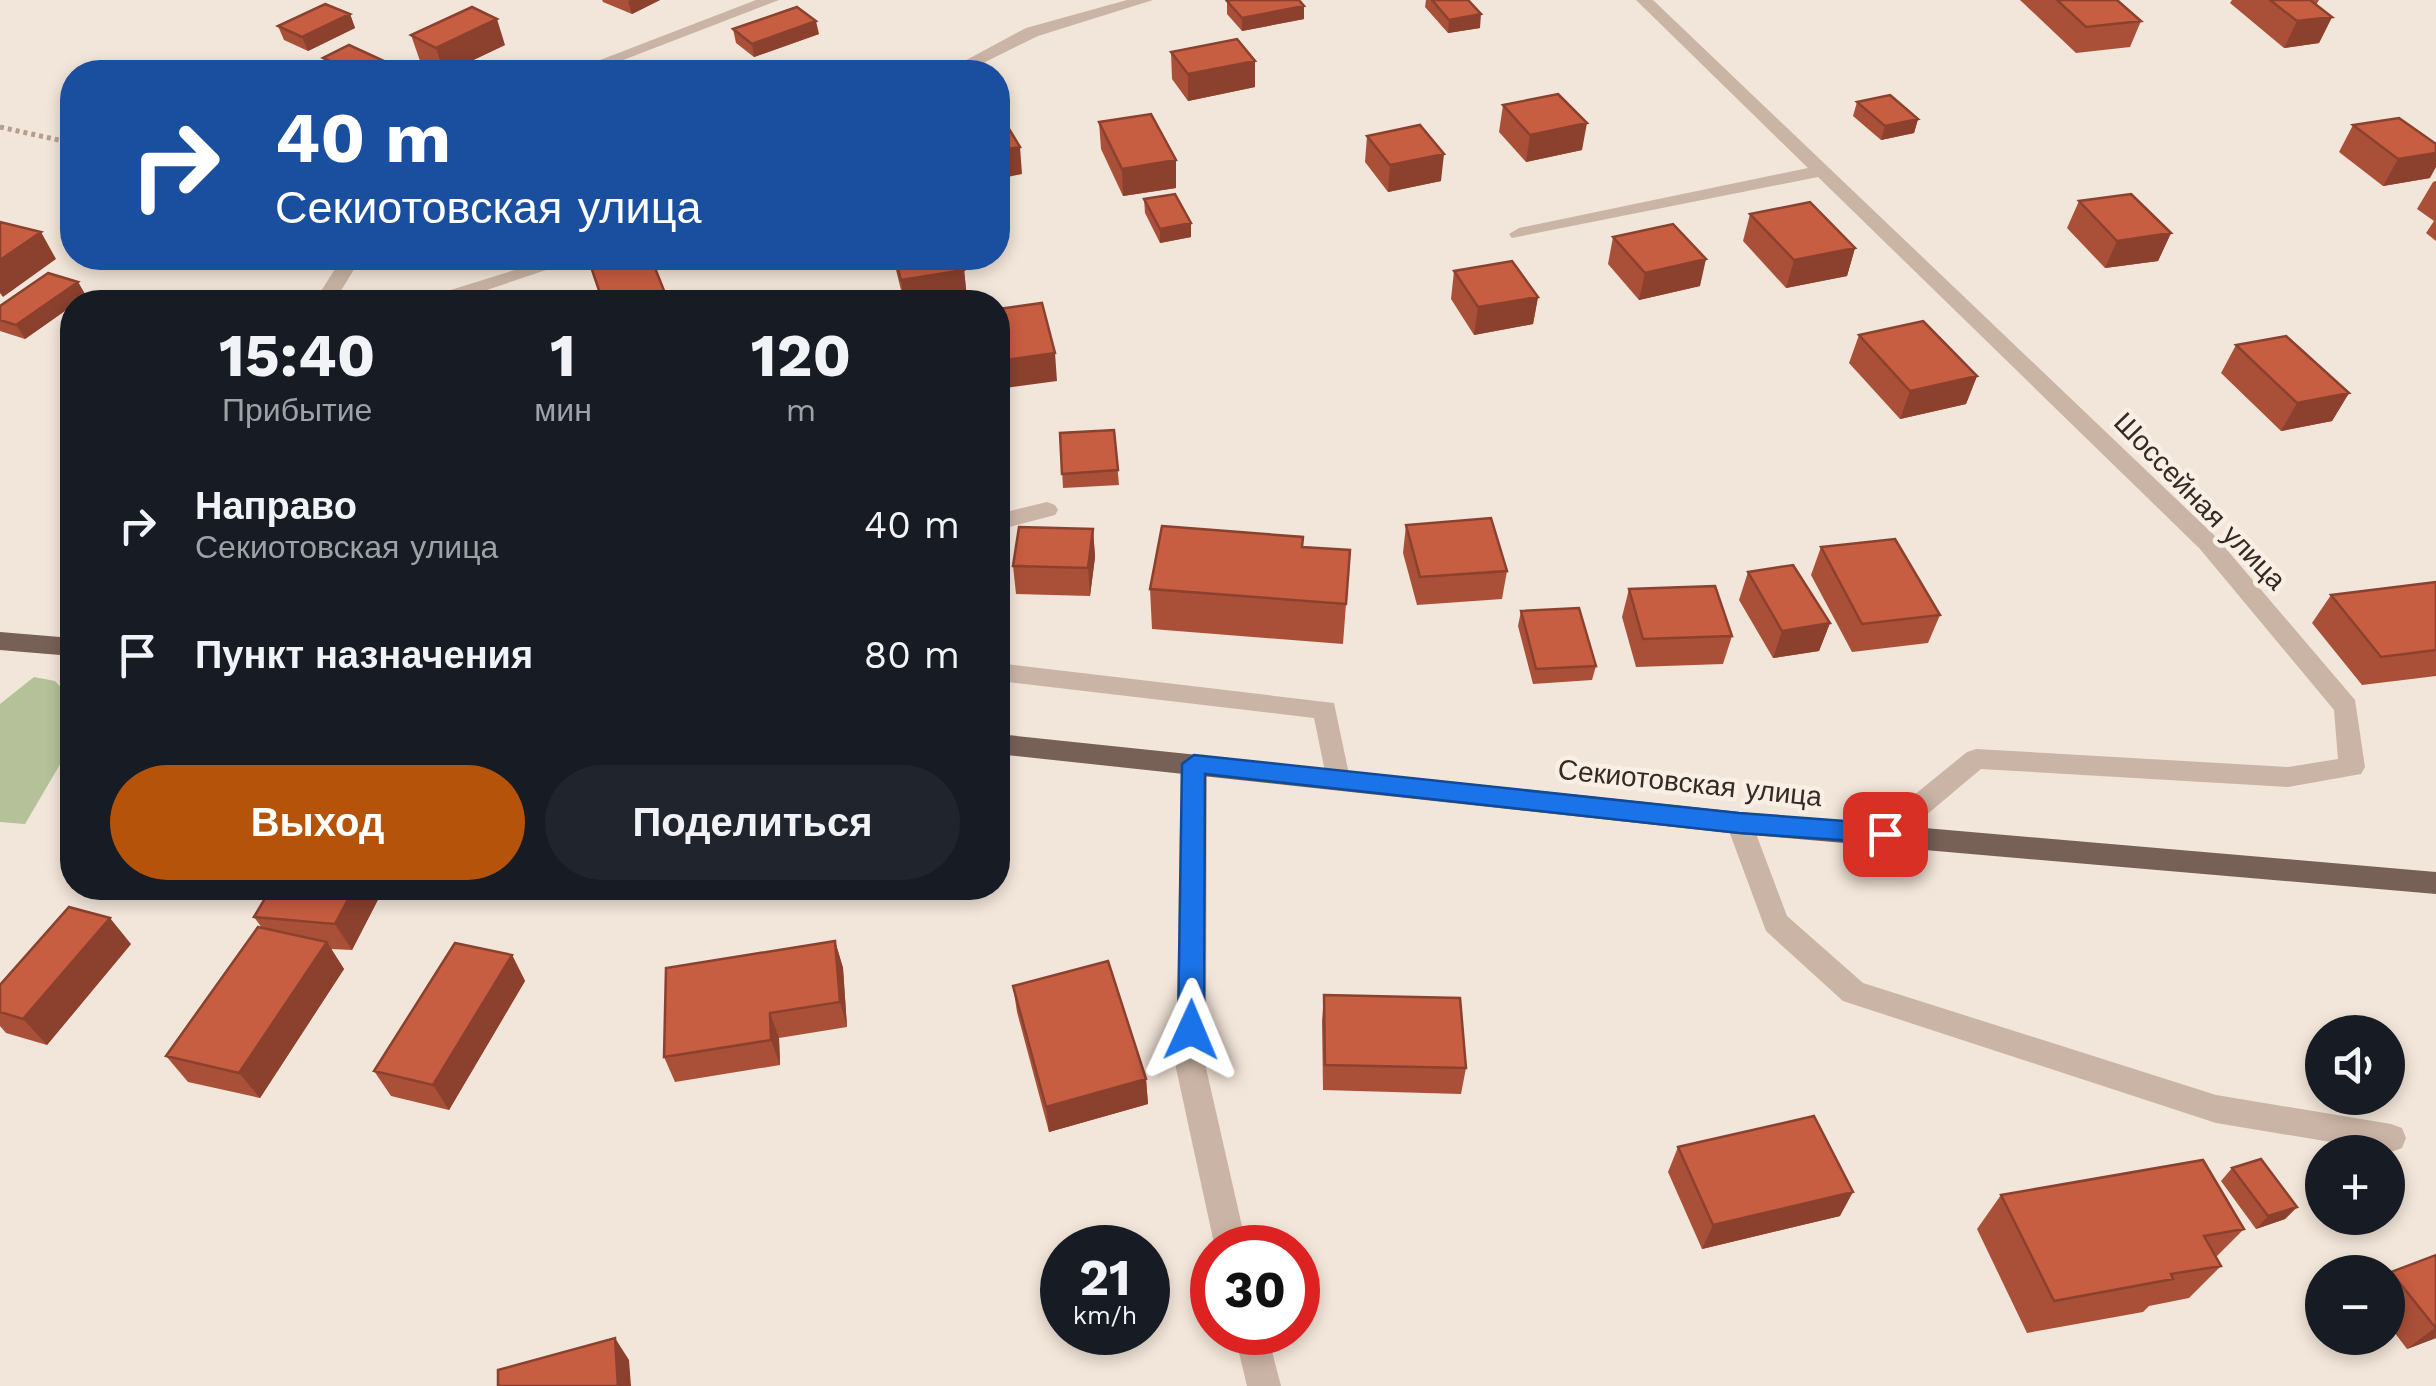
<!DOCTYPE html>
<html lang="ru">
<head>
<meta charset="utf-8">
<style>
	:root { --surface:#171b24; --page:#20242c; --text:#f1f3f6; --muted:#9ea1a6; --accent:#b45309 }
	body { margin:0; font-family:"Work Sans",sans-serif; background:var(--page); color:var(--text); height:100vh; display:flex; flex-direction:column; font-size:38px; white-space:nowrap }
	* { box-sizing:border-box; margin:0 }
	p { font-size:32px; color:var(--muted) }
	.icon { flex:none; width:55px; height:55px; fill:none; stroke:currentColor; stroke-width:2; stroke-linecap:round; stroke-linejoin:round }
	.map { position:relative; flex:1; overflow:hidden }
	.side { position:absolute; left:60px; top:290px; width:950px; height:610px; display:flex; flex-direction:column; background:var(--surface); border-radius:40px; box-shadow:0 5px 15px #0003 }
	.side>* { flex:none }
	.hud { position:absolute; left:60px; top:60px; width:950px; height:210px; border-radius:40px; box-shadow:0 5px 15px #0003; background:#1a4fa0; color:#fff; overflow:hidden }
	.buttons { position:absolute; left:2305px; top:1015px; display:grid; gap:20px }
	.buttons a { display:grid; place-items:center; width:100px; height:100px; border-radius:50%; background:var(--surface); box-shadow:0 5px 15px #0003; font-size:50px }
	.speed { position:absolute; left:1040px; top:1225px; display:flex; gap:20px; font-size:50px; font-weight:700; text-align:center }
	.speed>* { display:grid; place-content:center; width:130px; height:130px; border-radius:50%; background:var(--surface); box-shadow:0 5px 15px #0003; line-height:1 }
	.speed small { font-size:25px; font-weight:400 }
	.speed .limit { border:15px solid #d22; background:#fff; color:#111 }
	.pin { position:absolute; display:grid; place-items:center; width:85px; height:85px; color:#fff; margin:-42px; border-radius:20px; box-shadow:0 5px 15px #0006 }
	.me { position:absolute; width:110px; margin:-55px; rotate:1deg; stroke-linejoin:round; filter:drop-shadow(0 0 8px #0008) }
	.turn { display:flex; align-items:center; gap:35px; height:210px; padding:0 50px; font-size:45px }
	.turn .icon { width:130px; height:130px; stroke-width:2.5 }
	.turn b { display:block; font-size:70px; line-height:85px }
	.eta { display:flex; justify-content:space-evenly; align-items:center; height:170px; text-align:center }
	.eta b { font-size:60px; font-weight:700; line-height:70px }
	.primary-button { display:flex; gap:20px; margin-top:auto; padding:20px 50px }
	.primary-button a { flex:1; height:115px; border-radius:60px; background:var(--accent); color:#fff; font-size:40px; font-weight:700; line-height:115px; text-align:center }
	.primary-button a+a { background:var(--page); color:var(--text) }
	ul { padding:0; list-style:none }
	li { display:flex; align-items:center; gap:30px; height:130px; padding:0 50px }
	li div { flex:1 }
	li b { display:block; font-size:38px }
	li em { font-style:normal }
	.map>svg:first-child { display:block }
</style>
</head>
<body>
<div class="map">
<svg width="2436" height="1386" viewBox="0 0 2436 1386">
	<rect width="100%" height="100%" fill="#f2e5d9"/>
	<path fill="#b5c199" d="M34,677L55,681L72,699V744L25,824L0,822V704Z"/>
	<g fill="none" stroke-linecap="round" stroke-linejoin="round">
		<path stroke="#b59e8f" stroke-width="5" stroke-dasharray="4 4" stroke-linecap="butt" d="M0,127L72,143"/>
		<path fill="#cab4a5" fill-rule="evenodd" d="M756,0H779L592,72H569Z
			M1127,0H1153L1038,36L965,72H944L1026,28Z
			M1636,0H1653L2216,537L2355,700L2365,767L2361,774L2288,787L1981,769L1894,842L1885,845L1876,842L1872,834L1876,826L1967,752L1976,749L2288,767L2338,759L2334,710L2200,549L1818,177L1512,238L1509,234L1519,228L1808,168Z
			M342,258H361L334,302H314Z
			M553,258H582L451,302H422L425,298Z
			M1047,502L1055,505L1058,510L1055,515L998,530V514Z
			M998,663L1334,703L1350,779L1346,786H1328L1314,718L998,681Z
			M1194,754L1203,757L1207,764L1206,1068L1247,1248H1215L1176,1068L1181,764L1185,757Z
			M1739,812L1748,816L1752,823L1787,916L1863,983L2216,1095L2391,1124L2402,1128L2406,1138L2402,1148L2391,1152L2216,1123L1843,1001L1766,931L1726,823L1730,816Z
			M1234,1332H1267L1281,1386H1247Z"/>
		<path fill="#776157" fill-rule="evenodd" d="M0,632L72,638V656L0,650Z
			M998,734L1739,812L2436,872V894L1739,834L998,754Z"/>
	</g>
	<path fill="#ab5038" d="M602,0H660L632,14L603,2Z
		M1426,0H1468L1480,28L1448,33L1425,7Z
		M2020,0H2117L2141,21L2130,47L2076,53Z
		M2232,0H2319L2316,5L2332,17L2319,43L2284,48L2230,3Z
		M1227,1L1304,19L1242,31L1227,14Z
		M350,14L355,28L308,51L284,40L278,26Z
		M733,29L819,34L754,57L736,43Z
		M411,35L505,45L448,72H442L420,61Z
		M1171,52L1255,87L1188,101L1172,79Z
		M323,58L387,72H328Z
		M1857,102L1918,119L1914,133L1881,140L1853,116Z
		M1503,105L1582,150L1526,162L1499,132Z
		M1099,122L1176,188L1123,196L1101,149Z
		M2353,125L2430,178L2383,186L2339,152Z
		M1367,136L1441,181L1388,192L1365,162Z
		M2436,181V241L2426,233L2434,221L2417,209L2433,182Z
		M1144,199L1191,223V237L1160,243L1145,213Z
		M2079,201L2171,233L2158,261L2105,268L2067,228Z
		M1750,214L1855,248L1847,276L1786,288L1743,241Z
		M1613,237L1700,286L1639,300L1608,264Z
		M893,258H960L964,270L967,298L938,302H904Z
		M1454,271L1538,297L1533,324L1474,335L1451,299Z
		M78,282L86,296L25,339L0,331V306Z
		M1859,335L1977,376L1966,404L1900,419L1849,363Z
		M2236,345L2349,393L2332,421L2281,431L2221,373Z
		M1114,430L1119,485L1063,488L1060,433Z
		M1406,525L1507,571L1502,599L1417,605L1403,553Z
		M1093,529L1095,557L1090,596L1016,594L1013,566Z
		M1303,547L1350,550L1343,644L1152,629L1150,589Z
		M1821,547L1940,615L1928,643L1852,652L1811,575Z
		M1748,572L1830,623L1819,651L1773,658L1739,600Z
		M2436,582V676L2362,685L2312,623L2331,595Z
		M1629,589L1732,636L1723,664L1636,667L1622,617Z
		M1521,611L1596,666L1592,680L1533,684L1518,626Z
		M384,888L352,950L331,949L344,969L260,1098L188,1082L166,1056L262,928L254,917Z
		M835,941L843,968L847,1027L779,1038L780,1065L675,1082L664,1057Z
		M131,944L47,1045L6,1033L0,1026V985Z
		M512,955L525,981L449,1110L391,1096L374,1071Z
		M1013,986L1146,1079L1148,1104L1049,1132L1017,1012Z
		M1324,995L1466,1068L1461,1094L1323,1090L1322,1021Z
		M1678,1147L1840,1216L1702,1249L1668,1172Z
		M2232,1168L2297,1207L2285,1219L2256,1229L2221,1181Z
		M2001,1195L2244,1229L2216,1257L2221,1266L2189,1298L2149,1306L2143,1312L2027,1333L1977,1229Z
		M2436,1255V1338L2407,1349L2388,1324V1275L2391,1272Z"/>
	<path fill="#8b412e" d="M631,0H660L632,14L628,1Z
		M1304,6V19L1242,31V18Z
		M350,14L355,28L308,51L302,37Z
		M1481,14L1480,28L1448,33L1449,20Z
		M2332,17L2319,43L2284,48L2297,21Z
		M497,19L505,45L448,72H444L436,48Z
		M816,21L819,34L754,57L752,44Z
		M382,60L387,72H359Z
		M1255,61V87L1188,101V74Z
		M1918,119L1914,133L1881,140L1885,126Z
		M1587,123L1582,150L1526,162L1530,135Z
		M1020,147L1022,174L998,179V151Z
		M2436,153V167L2430,178L2383,186L2398,159Z
		M1444,154L1441,181L1388,192L1390,165Z
		M1176,160V188L1123,196L1122,169Z
		M1191,223V237L1160,243V229Z
		M41,232L56,259L3,297L0,293V260Z
		M2171,233L2158,261L2105,268L2117,241Z
		M1855,248L1847,276L1786,288L1794,260Z
		M1706,259L1700,286L1639,300L1645,273Z
		M964,270L967,298L938,302H904L901,280Z
		M78,282L86,296L77,302H72V306L25,339L16,325Z
		M665,293L668,302H624Z
		M1538,297L1533,324L1474,335L1478,307Z
		M1055,353L1057,381L998,389V361Z
		M1977,376L1966,404L1900,419L1910,391Z
		M2349,393L2332,421L2281,431L2297,403Z
		M1093,529L1095,557L1090,596L1088,568Z
		M1830,623L1819,651L1773,658L1782,631Z
		M354,888H384L352,950L335,924Z
		M110,918L131,944L47,1045L23,1019Z
		M835,941L843,968L847,1027L840,1002Z
		M327,942L344,969L260,1098L239,1073Z
		M512,955L525,981L449,1110L433,1085Z
		M770,1013L779,1038L780,1065L771,1040Z
		M1146,1079L1148,1104L1049,1132L1046,1107Z
		M1853,1192L1840,1216L1702,1249L1713,1225Z
		M2297,1207L2285,1219L2256,1229L2268,1216Z
		M2436,1327V1338L2407,1349Z
		M615,1338L629,1360L631,1386H618Z"/>
	<path fill="#c75d41" stroke="#8b412e" stroke-width="2.5" d="M1231,0H1299L1304,6L1242,18L1227,1Z
		M1432,0H1468L1481,14L1449,20Z
		M2057,0H2117L2141,21L2086,27Z
		M2270,0H2310L2332,17L2297,21Z
		M325,4L350,14L302,37L278,26Z
		M472,7L497,19L436,48L411,35Z
		M797,7L816,21L752,44L733,29Z
		M1237,39L1255,61L1188,74L1171,52Z
		M349,45L382,60L359,72H355L323,58Z
		M643,68L649,72H632Z
		M1558,94L1587,123L1530,135L1503,105Z
		M1890,95L1918,119L1885,126L1857,102Z
		M1151,114L1176,160L1122,169L1099,122Z
		M2399,118L2436,144V153L2398,159L2353,125Z
		M1006,124L1020,147L998,151V125Z
		M1420,125L1444,154L1390,165L1367,136Z
		M1175,194L1191,223L1160,229L1144,199Z
		M2131,194L2171,233L2117,241L2079,201Z
		M1810,202L1855,248L1794,260L1750,214Z
		M0,222L41,232L0,260Z
		M1673,224L1706,259L1645,273L1613,237Z
		M618,258H651L665,293L624,302H603L590,264Z
		M895,258H960L964,270L901,280Z
		M1512,261L1538,297L1478,307L1454,271Z
		M48,273L78,282L16,325L0,320V306Z
		M1042,303L1055,353L998,361V309Z
		M1923,321L1977,376L1910,391L1859,335Z
		M2286,336L2349,393L2297,403L2236,345Z
		M1114,430L1118,470L1062,474L1060,433Z
		M1491,518L1507,571L1420,577L1406,525Z
		M1162,526L1303,537L1302,547L1350,550L1346,604L1150,589Z
		M1019,527L1093,529L1088,568L1013,566Z
		M1895,539L1940,615L1862,624L1821,547Z
		M1793,565L1830,623L1782,631L1748,572Z
		M2436,582V650L2381,657L2331,595Z
		M1715,586L1732,636L1643,639L1629,589Z
		M1579,608L1596,666L1536,669L1521,611Z
		M271,888H354L335,924L254,917Z
		M69,907L110,918L23,1019L0,1012V985Z
		M258,927L327,942L239,1073L166,1056Z
		M835,941L840,1002L770,1013L771,1040L664,1057L666,968Z
		M455,943L512,955L433,1085L374,1071Z
		M1108,961L1146,1079L1046,1107L1013,986Z
		M1324,995L1460,998L1466,1068L1325,1065Z
		M1814,1116L1853,1192L1713,1225L1678,1147Z
		M2261,1159L2297,1207L2268,1216L2232,1168Z
		M2203,1160L2244,1229L2204,1236L2221,1266L2171,1274L2173,1279L2054,1301L2001,1195Z
		M2436,1255V1327H2435L2391,1272Z
		M615,1338L618,1386H498V1370Z"/>
	<path fill="#1a73e8" stroke="#114b97" stroke-width="2.5" d="M1194,755L1739,813L1885,824L1894,827L1897,834L1894,841L1885,843L1739,833L1205,774L1204,1030L1200,1038L1191,1042L1182,1038L1178,1030L1182,764Z"/>
	<g text-anchor="middle" dominant-baseline="central" stroke-width="9" stroke-linejoin="round" paint-order="stroke">
		<g font-size="28" fill="#352b26" stroke="#f9efe5">
			<text transform="translate(2200 501) rotate(46)">Шоссейная улица</text>
			<text transform="translate(1690 783) rotate(6)">Секиотовская улица</text>
		</g>
	</g>
</svg>
<div class="buttons">
<a><svg class="icon" aria-label="sound" viewBox="0 0 24 24"><path d="M4 9h4l5-4v14l-5-4H4zM17 9q2 3 0 6"/></svg></a>
<a>+</a>
<a>−</a>
</div>
<div class="speed"><div>21<small>km/h</small></div><div class="limit">30</div></div>
<div class="pin" style="left:1885px;top:834px;background:#d93025"><svg class="icon" aria-label="arrive" viewBox="0 0 24 24"><path d="M6 21V4h12l-3 4 3 4H6"/></svg></div>
<svg class="me" style="left:1191px;top:1030px" viewBox="-20 -20 40 40"><path d="M0-17L14 15 0 8-14 15z" fill="#1a73e8" stroke="#fff" stroke-width="4"/></svg>
<div class="hud">
<div class="turn"><svg class="icon" aria-label="right" viewBox="0 0 24 24"><path d="M7 20v-9h11M14 6l5 5-5 5"/></svg><div><b>40 m</b>Секиотовская улица</div></div>
</div>
<section class="side">
<div class="eta">
<div><b>15:40</b><p>Прибытие</p></div>
<div><b>1</b><p>мин</p></div>
<div><b>120</b><p>m</p></div>
</div>
<ul>
<li><svg class="icon" aria-label="right" viewBox="0 0 24 24"><path d="M7 20v-9h11M14 6l5 5-5 5"/></svg><div><b>Направо</b><p>Секиотовская улица</p></div><em>40 m</em></li>
<li><svg class="icon" aria-label="arrive" viewBox="0 0 24 24"><path d="M6 21V4h12l-3 4 3 4H6"/></svg><div><b>Пункт назначения</b></div><em>80 m</em></li>
</ul>
<div class="primary-button"><a>Выход</a><a>Поделиться</a></div>
</section>
</div>
</body>
</html>
